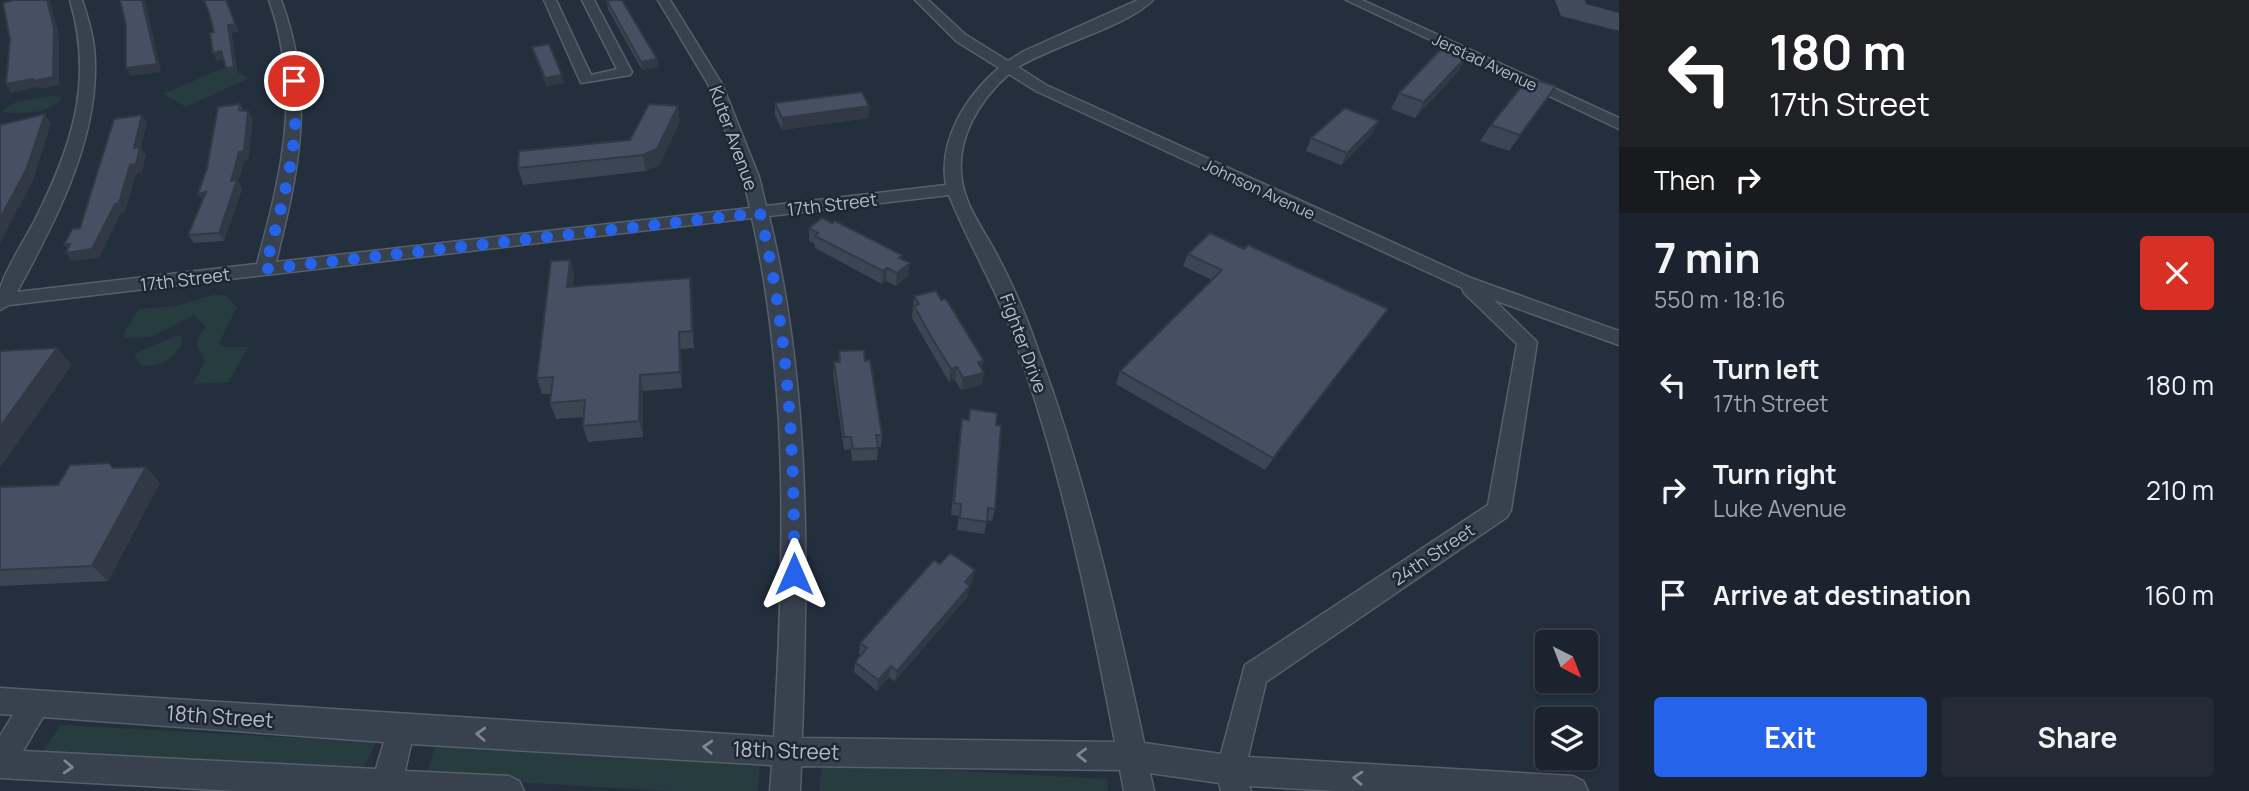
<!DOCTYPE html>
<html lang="en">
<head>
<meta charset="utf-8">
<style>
	:root { --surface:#1b232e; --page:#242b36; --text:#f1f3f6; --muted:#a0a4aa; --line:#39404a; --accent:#2563eb }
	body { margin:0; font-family:Manrope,sans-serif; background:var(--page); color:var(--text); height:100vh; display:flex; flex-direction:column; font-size:26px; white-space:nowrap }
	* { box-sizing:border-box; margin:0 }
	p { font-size:23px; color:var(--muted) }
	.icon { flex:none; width:38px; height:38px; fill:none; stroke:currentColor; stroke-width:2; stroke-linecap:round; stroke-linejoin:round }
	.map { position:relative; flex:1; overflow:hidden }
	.panel { display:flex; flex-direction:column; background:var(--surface); width:630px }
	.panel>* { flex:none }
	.banner { background:#202124; color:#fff; overflow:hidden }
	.needle { width:46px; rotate:138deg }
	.fabs { position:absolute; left:1535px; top:630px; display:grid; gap:14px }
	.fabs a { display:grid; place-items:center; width:63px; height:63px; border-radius:7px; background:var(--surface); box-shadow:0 2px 5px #0004,0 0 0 2px var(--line); font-size:35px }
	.pin { position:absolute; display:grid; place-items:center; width:60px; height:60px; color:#fff; margin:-30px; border:4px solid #fff; border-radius:50%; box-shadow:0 2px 7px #0007 }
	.me { position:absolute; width:77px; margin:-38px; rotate:0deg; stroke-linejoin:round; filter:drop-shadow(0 0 5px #0008) }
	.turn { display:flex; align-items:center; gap:24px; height:147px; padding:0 35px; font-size:32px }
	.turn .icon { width:91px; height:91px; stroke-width:2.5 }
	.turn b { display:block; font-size:49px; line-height:60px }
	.then { display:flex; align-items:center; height:66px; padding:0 35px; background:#0003; gap:14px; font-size:26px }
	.round { display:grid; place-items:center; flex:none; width:74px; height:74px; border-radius:7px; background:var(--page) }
	.overview { display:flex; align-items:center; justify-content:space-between; height:119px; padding:0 35px }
	h1 { font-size:42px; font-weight:700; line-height:52px }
	.cta { display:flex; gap:14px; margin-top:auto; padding:14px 35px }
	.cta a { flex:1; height:80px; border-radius:7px; background:var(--accent); color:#fff; font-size:28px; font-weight:700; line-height:80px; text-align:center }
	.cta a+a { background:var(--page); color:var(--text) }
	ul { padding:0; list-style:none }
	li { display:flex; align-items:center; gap:21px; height:105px; padding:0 35px }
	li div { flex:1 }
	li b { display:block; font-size:26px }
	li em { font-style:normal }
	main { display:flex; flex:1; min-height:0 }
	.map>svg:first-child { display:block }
</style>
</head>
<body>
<main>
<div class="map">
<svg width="1619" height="791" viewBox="0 0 1619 791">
	<rect width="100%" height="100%" fill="#242f3e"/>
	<path fill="#263c3f" d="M226,67L249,78L186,107L163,94Z
		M51,96L61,97V100C45,115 21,114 0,112L16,102Z
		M214,295H225L237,307L219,343L222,347H248L229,382L193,384L205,361C195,345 194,341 206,327L194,315L151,337L124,338L123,334L139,309L176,306Z
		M176,336H181L182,344C175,358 158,369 141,365L134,354Z
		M60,725L376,742L362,771L41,755Z
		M435,746L760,763L758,791H669L426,777Z
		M822,763L1107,779L1108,791H819Z"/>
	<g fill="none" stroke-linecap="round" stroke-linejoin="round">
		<path fill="#3f4a5a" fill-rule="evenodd" d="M1555,0H1585L1586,4L1619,13V31L1561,16Z"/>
		<defs>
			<path id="minor" d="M70,0H82C89,21 95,41 95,63C97,143 54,224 17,292L257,264C282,171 302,94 269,0H281C316,93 299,169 276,262L750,208L743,177L708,84L658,0H670L722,84L759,177L766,206L946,185C938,140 966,96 999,68L956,41L915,0H928L966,35L1008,61L1024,51L1138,0H1153C1128,26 1054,45 1018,67L1046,85L1471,278L1619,331V345L1494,300L1537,342L1511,510L1507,517L1266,682L1248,757L1573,776L1583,781L1588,791H1337L1249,786L1251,791H1221L1219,783L1150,773L1154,791H1124L1120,770L801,766L800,791H770L772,765L411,744L405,771L509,776L519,781L524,791H236L0,778V736L13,715L0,714V688L774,737C784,564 790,388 752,218L9,305L0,310C0,304 0,295 0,289C4,272 25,239 34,222C72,147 94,82 70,0ZM1009,74L1036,91L1462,288L1464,293L1517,344L1488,505L1245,665L1221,754L1144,743C1116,611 1085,477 1038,350C1027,318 1014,287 998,257C986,233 966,208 962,181C955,140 979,100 1009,74ZM949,195C968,243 995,286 1013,335C1061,466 1089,605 1115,742L802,738C808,563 811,387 769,216ZM43,717L384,742L376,769L23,751Z
				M544,0H556L591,75L617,69L582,0H594L632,72L630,75L581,83Z
				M1346,0H1362L1619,118V129Z"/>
		</defs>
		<use href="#minor" stroke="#565f6c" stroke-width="3"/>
		<use href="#minor" fill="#38414e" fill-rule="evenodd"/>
	</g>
	<path fill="#3b4654" d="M607,1L657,59L658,67L642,70L608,9Z
		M532,47L562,75L564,83L547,86L534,55Z
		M1466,57L1457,73L1415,118L1391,109L1399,93Z
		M1545,102L1509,151L1480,141L1491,125Z
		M775,103L869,106V118L782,130L775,115Z
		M240,104L243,110L248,111L253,119L248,160L244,161L238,181L242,189L224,241L194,243L188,235Z
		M680,122L659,165L646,171L523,185L518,168L630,140Z
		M1373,133L1341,165L1306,151L1311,138Z
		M809,228L902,255L901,259L908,276L896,286L886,281L882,284L815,248V244L809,241Z
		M1244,249L1388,309L1379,322L1265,470L1116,384L1120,371L1212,280L1183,266L1188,254Z
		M570,260L574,276L573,286L692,294L694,348L681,349L682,388L643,391V437L588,442L583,426L584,417L556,419L550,403L551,394H542L537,378Z
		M914,296L982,369L984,373L982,385L961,390L955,380L949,382L912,318Z
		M839,351L865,361L882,435L881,447H878L877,460L852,461L851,449L844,450L833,374L834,362H838Z
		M970,409L996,425L995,509L992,521L987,520L984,534L957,530L959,516L951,515L960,432L962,419L968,420Z
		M109,463L114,468L146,467L160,483L108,581L0,586V487L58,485Z
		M940,564L975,570L972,582L969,585L967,597L895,681L889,677L877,691L854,672L855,662L861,655L859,654L860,643Z"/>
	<path fill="#303945" d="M47,0H50L59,36V85L39,89L37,87L11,93L6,84L33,79Z
		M142,0H145L161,72L131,76L126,68Z
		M226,0L239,32L232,33L238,75L231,77L226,68Z
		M221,51L225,59L217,61L213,53Z
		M1466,57L1457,73L1415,118L1424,102Z
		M657,59L658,67L642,70L641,62Z
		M562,75L564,83L547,86L545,78Z
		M1556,86L1545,102L1509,151L1520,135Z
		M678,106L680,122L659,165L646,171L643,155Z
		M869,106V118L782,130V118Z
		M248,111L253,119L248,160L244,161L238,181L242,189L224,241L219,233Z
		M45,114L51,124L33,180L0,244V219Z
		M142,115L147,123L141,148L146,155L142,173L136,174L125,212L121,213L99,258L72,261L66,253L70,252L64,245L70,244L134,148Z
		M1379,121L1373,133L1341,165L1347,153Z
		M206,192L204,202L198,194Z
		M570,260L574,276L572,303L567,287Z
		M910,263L908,276L896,286L897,273Z
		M887,268L886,281L882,284L883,271Z
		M690,278L692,294L694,348L692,331Z
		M1388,309L1379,322L1265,470L1273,458Z
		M679,332L681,349L682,388L680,372Z
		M57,348L72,365L0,468V427Z
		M984,361L981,374L984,373L982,385L961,390L963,378L978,362Z
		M957,367L955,380L949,382L951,369Z
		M640,375L643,391V437L639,421Z
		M146,467L160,483L108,581L92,566Z
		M975,570L972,582L962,594L965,582Z
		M970,586L967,597L895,681L897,671Z
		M891,666L889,677L877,691L878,680Z"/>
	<path fill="#455162" stroke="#303945" stroke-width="2" d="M13,0H47L54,28L53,77L33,81V79L6,84L10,39L3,3Z
		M120,0H142L157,64L126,68V25Z
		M204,0H226L235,24L228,25L234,67L226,68L221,51L213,53L210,33L214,32L210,16Z
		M613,0H622L657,59L641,62L607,1Z
		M549,44L562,75L545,78L532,47Z
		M1441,49L1466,57L1424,102L1399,93Z
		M1528,78L1556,86L1520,135L1491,125Z
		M862,92L869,106L782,118L775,103Z
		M240,104L239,110L248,111L244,151L239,152L231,181L237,180L219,233L188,235L206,192L198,194L207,168L218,107Z
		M649,104L678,106L657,149L643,155L518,168L519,151L630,140Z
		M1345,108L1379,121L1347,153L1311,138Z
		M45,114L26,170L0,219V125Z
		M142,115L134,148L140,147L136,164L130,165L119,203L115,204L92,249L66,253L70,244L64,245L72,229L80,228L114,119Z
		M822,218L832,223L835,221L902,255L899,258L910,263L897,273L887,268L883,271L815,236L818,233L809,228Z
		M1210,233L1244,249L1248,245L1388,309L1273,458L1120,371L1222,270L1188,254Z
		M570,260L567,287L690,278L692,331L679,332L680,372L640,375L639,421L583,426L585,400L550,403L553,377L537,378L551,261Z
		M936,291L941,300L946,299L984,361L978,362L984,373L963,378L957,367L951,369L933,340L914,306L919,304L914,296Z
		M57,348L0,427V351Z
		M864,350L865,361L870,360L882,435H876L878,448L853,449L851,437H844L834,362H840L839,351Z
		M970,409L997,413L996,425L1001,426L995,509L988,508L987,522L960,518L961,504L954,503L962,419L969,420Z
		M109,463L113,468L146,467L92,566L0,570V487L58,485L70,465Z
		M950,553L975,570L965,582L970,586L897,671L891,666L878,680L855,662L867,648L860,643L934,560L940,564Z"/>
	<defs><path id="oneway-chevron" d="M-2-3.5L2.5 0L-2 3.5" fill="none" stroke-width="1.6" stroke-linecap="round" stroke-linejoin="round" transform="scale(1.75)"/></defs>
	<g stroke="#7c8592">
		<use href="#oneway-chevron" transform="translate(481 734) rotate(-177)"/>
		<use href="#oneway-chevron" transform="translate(708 747) rotate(-177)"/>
		<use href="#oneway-chevron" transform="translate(1082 755) rotate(-179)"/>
		<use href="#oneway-chevron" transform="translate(68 767) rotate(3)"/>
		<use href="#oneway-chevron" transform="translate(1358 778) rotate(-176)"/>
	</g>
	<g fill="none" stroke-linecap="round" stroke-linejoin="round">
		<path stroke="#2563eb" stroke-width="12" stroke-dasharray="0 21.6" d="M294,81C302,143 280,210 265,269L760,213C788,331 795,453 794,574"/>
	</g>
	<g text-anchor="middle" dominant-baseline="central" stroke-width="5" stroke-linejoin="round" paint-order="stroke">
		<g font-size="16" fill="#b4bcc9" stroke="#1d2633">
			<text transform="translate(1485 62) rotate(25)">Jerstad Avenue</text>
			<text transform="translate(1259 189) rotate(25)">Johnson Avenue</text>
		</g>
		<g font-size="18" fill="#b4bcc9" stroke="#1d2633">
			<text transform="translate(734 138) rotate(70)">Kuter Avenue</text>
			<text transform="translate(832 204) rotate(-7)">17th Street</text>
			<text transform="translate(185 279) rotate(-7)">17th Street</text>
			<text transform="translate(1024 343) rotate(70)">Fighter Drive</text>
			<text transform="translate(1433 554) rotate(-34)">24th Street</text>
		</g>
		<g font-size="21" fill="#b4bcc9" stroke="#1d2633">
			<text transform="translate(220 716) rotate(4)">18th Street</text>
			<text transform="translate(786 750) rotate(2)">18th Street</text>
		</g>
	</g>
</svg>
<div class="fabs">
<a><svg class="needle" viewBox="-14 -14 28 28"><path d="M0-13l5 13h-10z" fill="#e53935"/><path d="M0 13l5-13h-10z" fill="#a0a4aa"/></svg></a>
<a><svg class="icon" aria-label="layers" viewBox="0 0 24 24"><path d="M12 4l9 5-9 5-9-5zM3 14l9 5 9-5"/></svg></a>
</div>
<div class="pin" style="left:294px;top:81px;background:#d93025"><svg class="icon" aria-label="arrive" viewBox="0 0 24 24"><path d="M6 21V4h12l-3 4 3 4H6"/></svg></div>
<svg class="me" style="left:794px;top:574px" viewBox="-20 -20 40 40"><path d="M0-17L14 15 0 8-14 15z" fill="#2563eb" stroke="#fff" stroke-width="4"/></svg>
</div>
<section class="panel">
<div class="banner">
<div class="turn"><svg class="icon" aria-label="left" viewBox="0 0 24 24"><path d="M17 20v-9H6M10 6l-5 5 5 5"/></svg><div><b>180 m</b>17th Street</div></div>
<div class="then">Then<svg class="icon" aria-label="right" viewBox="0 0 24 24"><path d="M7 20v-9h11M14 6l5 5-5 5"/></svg></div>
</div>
<div class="overview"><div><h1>7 min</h1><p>550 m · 18:16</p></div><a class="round" style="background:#d93025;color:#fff"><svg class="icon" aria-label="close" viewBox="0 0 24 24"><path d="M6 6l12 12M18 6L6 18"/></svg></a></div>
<ul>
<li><svg class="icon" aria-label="left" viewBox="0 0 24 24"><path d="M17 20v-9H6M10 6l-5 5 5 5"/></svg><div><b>Turn left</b><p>17th Street</p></div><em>180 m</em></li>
<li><svg class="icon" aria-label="right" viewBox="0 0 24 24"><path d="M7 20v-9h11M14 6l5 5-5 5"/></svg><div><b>Turn right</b><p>Luke Avenue</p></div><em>210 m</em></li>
<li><svg class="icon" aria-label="arrive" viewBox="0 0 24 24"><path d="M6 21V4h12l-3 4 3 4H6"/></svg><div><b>Arrive at destination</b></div><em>160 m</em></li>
</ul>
<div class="cta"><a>Exit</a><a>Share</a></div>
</section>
</main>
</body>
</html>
